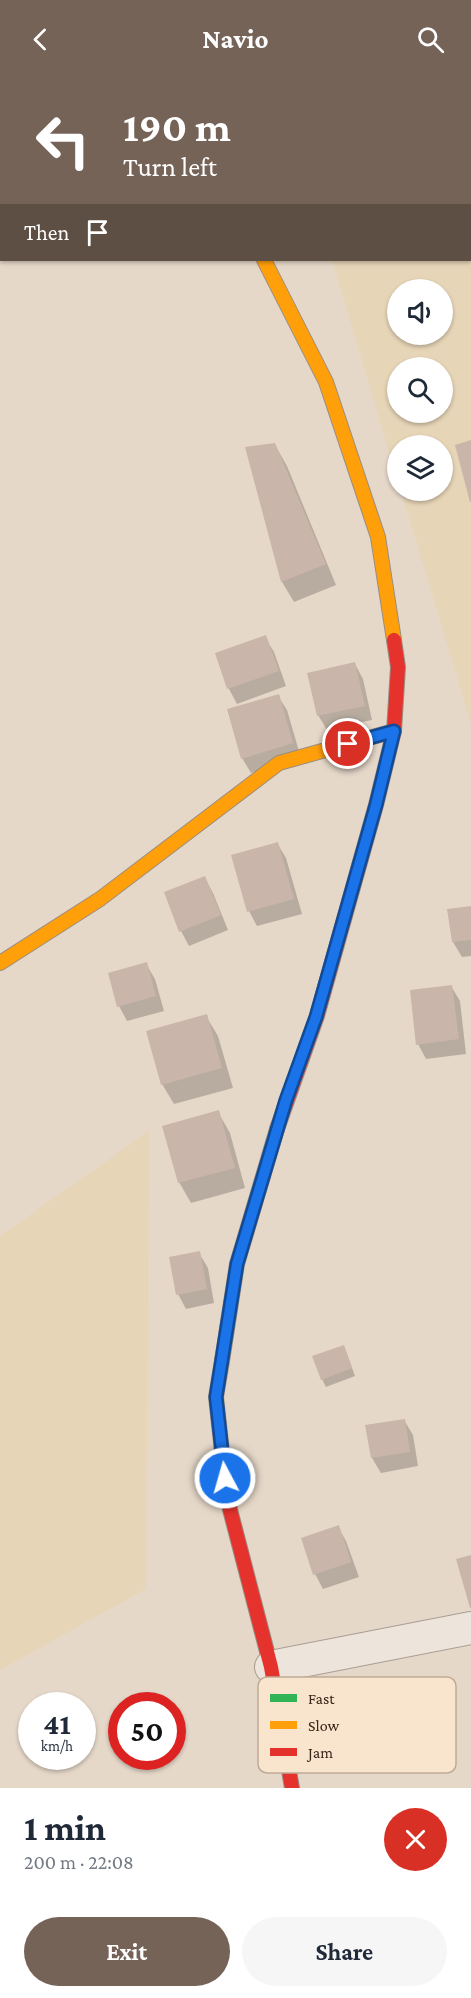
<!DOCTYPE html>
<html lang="en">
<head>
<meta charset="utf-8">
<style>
	:root { --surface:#fff; --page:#f6f6f7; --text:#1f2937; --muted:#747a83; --accent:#766357 }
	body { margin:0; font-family:"Crimson Pro",serif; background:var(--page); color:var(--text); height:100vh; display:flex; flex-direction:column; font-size:22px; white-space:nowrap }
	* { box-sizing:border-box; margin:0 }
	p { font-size:20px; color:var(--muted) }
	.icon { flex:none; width:33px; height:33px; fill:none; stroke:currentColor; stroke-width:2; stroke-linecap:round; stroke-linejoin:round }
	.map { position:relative; height:1710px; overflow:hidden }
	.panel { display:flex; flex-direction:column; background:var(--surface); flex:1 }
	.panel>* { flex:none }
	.guide { position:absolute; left:0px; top:0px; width:471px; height:183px; box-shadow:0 2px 4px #0004; background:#766357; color:#fff; overflow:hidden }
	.tools { position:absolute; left:387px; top:201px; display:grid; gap:12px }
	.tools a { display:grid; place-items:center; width:66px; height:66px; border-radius:50%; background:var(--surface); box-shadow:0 2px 4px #0004; font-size:30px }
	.speed { position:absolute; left:18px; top:1614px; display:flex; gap:12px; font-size:30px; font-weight:700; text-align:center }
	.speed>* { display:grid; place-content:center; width:78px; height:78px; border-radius:50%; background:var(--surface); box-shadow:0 2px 4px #0004; line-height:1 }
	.speed small { font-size:15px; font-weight:400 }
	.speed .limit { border:9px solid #d22; background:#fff; color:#111 }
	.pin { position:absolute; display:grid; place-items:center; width:51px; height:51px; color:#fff; margin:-26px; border:3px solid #fff; border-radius:50%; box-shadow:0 2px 6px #0007 }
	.me { position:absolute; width:66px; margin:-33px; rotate:354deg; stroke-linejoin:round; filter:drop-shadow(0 0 4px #0008) }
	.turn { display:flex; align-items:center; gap:21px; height:126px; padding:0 24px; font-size:27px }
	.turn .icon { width:78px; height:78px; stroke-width:2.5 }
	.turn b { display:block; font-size:42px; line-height:51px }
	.then { display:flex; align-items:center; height:57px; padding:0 24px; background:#0003; gap:12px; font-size:22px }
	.round { display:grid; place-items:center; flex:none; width:63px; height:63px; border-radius:32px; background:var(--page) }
	.headline { display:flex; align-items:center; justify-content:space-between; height:102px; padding:0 24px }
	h1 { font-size:36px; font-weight:700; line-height:45px }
	.action { display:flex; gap:12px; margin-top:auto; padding:12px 24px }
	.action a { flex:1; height:69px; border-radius:36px; background:var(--accent); color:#fff; font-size:24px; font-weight:700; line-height:69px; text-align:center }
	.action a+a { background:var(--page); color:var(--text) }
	header { display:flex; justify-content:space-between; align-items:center; height:78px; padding:0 24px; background:var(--accent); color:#fff; font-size:27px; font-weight:700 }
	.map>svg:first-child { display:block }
</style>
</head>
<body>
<header><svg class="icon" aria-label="back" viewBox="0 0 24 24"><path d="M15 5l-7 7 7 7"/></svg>Navio<svg class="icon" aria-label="search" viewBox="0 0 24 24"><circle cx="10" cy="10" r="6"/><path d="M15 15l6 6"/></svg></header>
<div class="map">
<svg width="471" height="1710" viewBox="0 0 471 1710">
	<rect width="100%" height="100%" fill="#e6d8c9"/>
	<path fill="#e7d5b7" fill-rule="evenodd" d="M278,0H471V646L401,413L442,412V368H398L397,401L332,182H470V2ZM398,212H442V256H398ZM398,290H442V334H398Z
		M149,1053L146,1511L0,1592V1158Z"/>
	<path fill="#0003" d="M275,367L287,388L336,507L294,524L282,504L246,370Z
		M265,559L274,574L286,608L237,626L229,611L217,576Z
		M355,586L363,601L372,642L327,652L318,637Z
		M278,618L287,632L301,680L251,695L242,680Z
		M277,765L286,780L302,836L257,848L249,833Z
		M205,800L213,815L228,852L189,868L181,853Z
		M471,829V878L462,879L453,864L449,833Z
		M146,886L155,901L164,933L127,943L119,928Z
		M451,908L460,923L466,976L426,981L418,966Z
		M206,938L218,958L233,1010L174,1026L162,1006Z
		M218,1034L230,1055L245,1110L191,1125L179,1104Z
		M199,1175L208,1190L214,1225L186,1231L178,1216Z
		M347,1276L355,1298L326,1309L322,1301Z
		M404,1342L413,1357L418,1388L381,1395L372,1380Z
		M338,1449L346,1463L359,1499L323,1511L315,1496Z"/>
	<path fill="#cab5aa" d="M471,362V424H470L455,367Z
		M275,365L326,486L281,504L245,369Z
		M266,557L279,593L227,611L215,575Z
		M355,584L365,628L317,638L307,595Z
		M279,616L293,665L241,681L227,631Z
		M278,764L294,821L247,834L231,777Z
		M205,798L221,837L179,854L164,814Z
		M471,828V862L452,864L447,831Z
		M147,884L156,918L117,929L108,895Z
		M452,907L459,961L416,967L410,912Z
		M207,936L222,990L161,1007L146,953Z
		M219,1032L235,1090L178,1105L162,1048Z
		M200,1173L207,1211L176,1217L169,1179Z
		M344,1267L352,1290L321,1302L312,1278Z
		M405,1341L410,1374L371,1380L365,1347Z
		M339,1447L351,1484L313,1497L301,1460Z
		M471,1477V1530H470L456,1481Z"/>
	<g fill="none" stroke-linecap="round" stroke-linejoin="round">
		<defs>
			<path id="street" d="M271,1589L471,1550"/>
			<path id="fast" d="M222,1283L237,1186L277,1051"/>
			<path id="slow" d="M264,182L326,304L378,459L394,562
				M0,885L100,821L279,685L394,653"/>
			<path id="jam" d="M168,0L169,2
				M277,1051L317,938L376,727L394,653L398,589L394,562
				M222,1283L216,1319L227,1420L271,1589L292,1710"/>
		</defs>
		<use href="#street" stroke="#aa9d93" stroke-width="34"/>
		<use href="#fast" stroke="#9a8d83" stroke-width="16"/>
		<use href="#slow" stroke="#9a8d83" stroke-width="16"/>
		<use href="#jam" stroke="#9a8d83" stroke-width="16"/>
		<use href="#street" stroke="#ede5db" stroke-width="32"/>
		<use href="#fast" stroke="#30b455" stroke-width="14"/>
		<use href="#slow" stroke="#ff9f0a" stroke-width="14"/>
		<use href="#jam" stroke="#e5322d" stroke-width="14"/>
	</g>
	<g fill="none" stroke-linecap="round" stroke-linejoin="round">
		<defs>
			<path id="route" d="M225,1400L216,1319L237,1186L286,1022L316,939L376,727L394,653L348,666"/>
		</defs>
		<use href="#route" stroke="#114b97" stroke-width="15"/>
		<use href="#route" stroke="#1a73e8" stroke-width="10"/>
	</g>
	<rect x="258" y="1599" width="198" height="96" rx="9" fill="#f9e4cd" stroke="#bfaa97" stroke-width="1.5"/>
	<rect x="270" y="1616" width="27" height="8" fill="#30b455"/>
	<rect x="270" y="1643" width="27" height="8" fill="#ff9f0a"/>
	<rect x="270" y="1670" width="27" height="8" fill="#e5322d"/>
	<g font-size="16" fill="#39241a">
		<text x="308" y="1626">Fast</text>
		<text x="308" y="1653">Slow</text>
		<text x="308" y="1680">Jam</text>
	</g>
</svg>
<div class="tools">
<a><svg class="icon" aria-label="sound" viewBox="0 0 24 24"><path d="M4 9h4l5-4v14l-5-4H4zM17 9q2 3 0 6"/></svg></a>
<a><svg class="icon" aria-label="search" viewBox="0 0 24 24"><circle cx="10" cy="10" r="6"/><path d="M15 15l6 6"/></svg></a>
<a><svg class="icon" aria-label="layers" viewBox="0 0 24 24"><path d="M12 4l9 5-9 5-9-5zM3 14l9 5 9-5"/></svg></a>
</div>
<div class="speed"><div>41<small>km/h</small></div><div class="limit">50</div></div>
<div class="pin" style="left:348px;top:666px;background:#d93025"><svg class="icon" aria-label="arrive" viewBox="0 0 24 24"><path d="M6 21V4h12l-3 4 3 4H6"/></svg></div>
<svg class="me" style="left:225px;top:1400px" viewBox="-20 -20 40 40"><circle r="17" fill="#1a73e8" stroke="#fff" stroke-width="3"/><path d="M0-11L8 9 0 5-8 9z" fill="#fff"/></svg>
<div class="guide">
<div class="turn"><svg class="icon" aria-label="left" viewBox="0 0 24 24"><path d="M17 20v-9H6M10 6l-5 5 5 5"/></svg><div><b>190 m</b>Turn left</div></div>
<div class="then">Then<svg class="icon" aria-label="arrive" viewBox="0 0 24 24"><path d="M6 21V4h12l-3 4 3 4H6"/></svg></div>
</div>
</div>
<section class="panel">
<div class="headline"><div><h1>1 min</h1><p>200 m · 22:08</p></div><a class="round" style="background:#d93025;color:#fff"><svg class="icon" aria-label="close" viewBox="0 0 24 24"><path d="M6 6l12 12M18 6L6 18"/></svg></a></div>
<div class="action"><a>Exit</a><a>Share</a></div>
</section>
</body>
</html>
